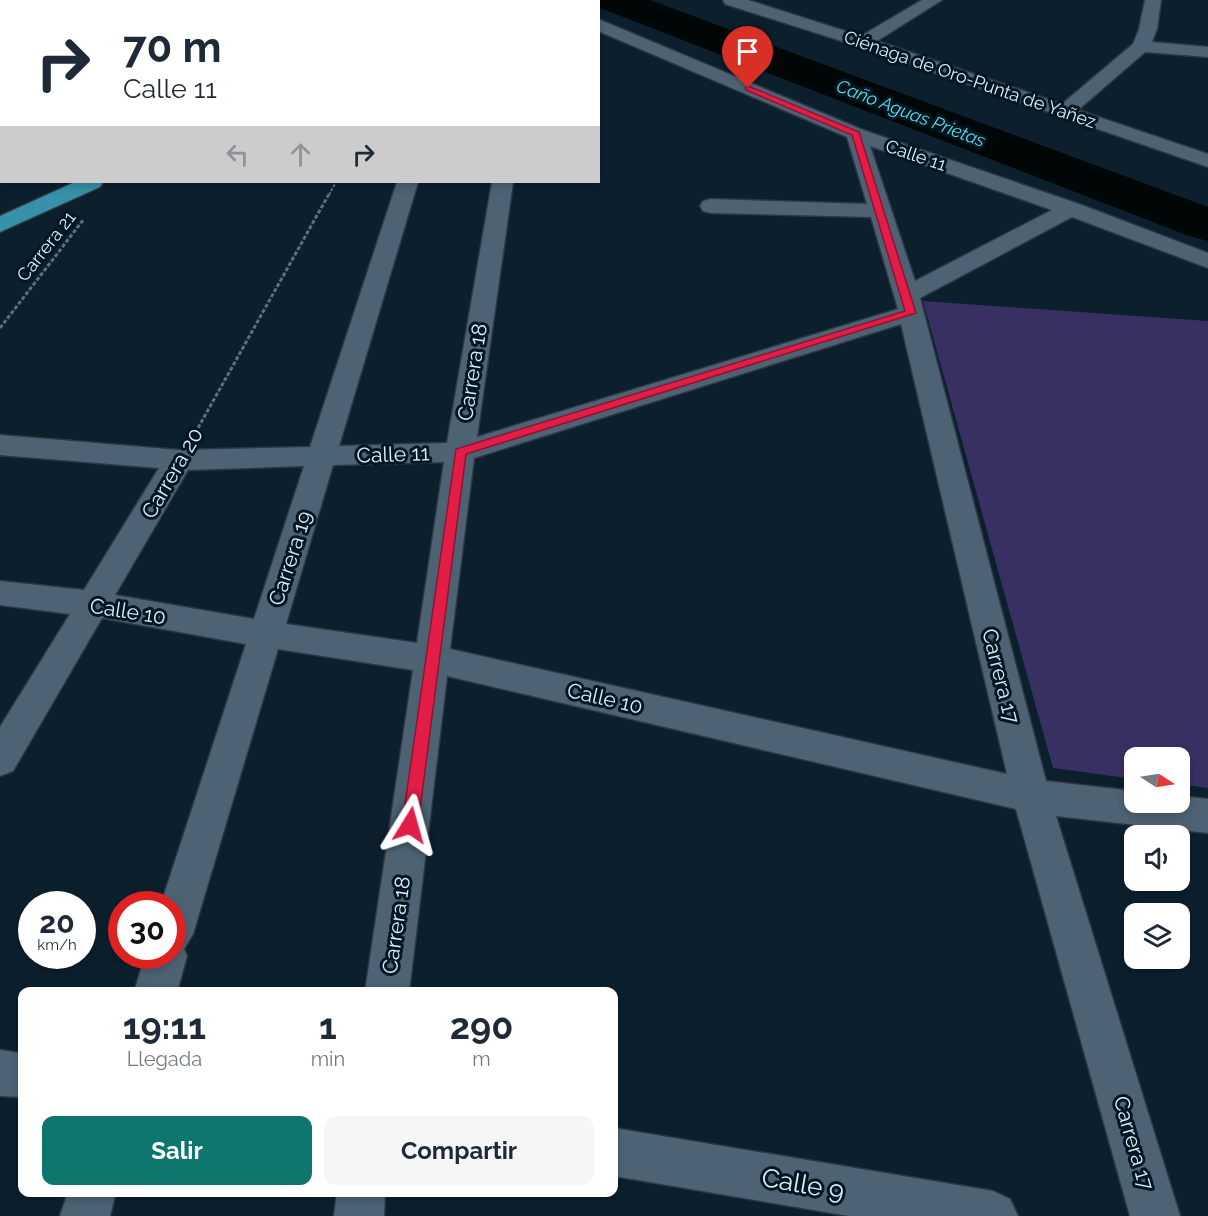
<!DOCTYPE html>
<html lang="es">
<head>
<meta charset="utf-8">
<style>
	:root { --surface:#fff; --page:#f6f6f7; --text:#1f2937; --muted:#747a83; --accent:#0f766e }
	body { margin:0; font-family:Raleway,sans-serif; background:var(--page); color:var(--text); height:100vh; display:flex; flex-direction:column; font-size:22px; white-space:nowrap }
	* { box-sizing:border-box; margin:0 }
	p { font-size:20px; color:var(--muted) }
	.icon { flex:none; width:33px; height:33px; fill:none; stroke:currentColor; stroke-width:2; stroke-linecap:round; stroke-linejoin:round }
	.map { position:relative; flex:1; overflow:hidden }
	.drawer { position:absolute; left:18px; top:987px; width:600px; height:210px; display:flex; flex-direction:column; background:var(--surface); border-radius:12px; box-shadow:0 3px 9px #0003 }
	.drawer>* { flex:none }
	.top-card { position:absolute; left:0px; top:0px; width:600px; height:183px; box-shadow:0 3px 9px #0003; background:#fff; color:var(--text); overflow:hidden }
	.needle { width:39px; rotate:102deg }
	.tools { position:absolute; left:1124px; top:747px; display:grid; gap:12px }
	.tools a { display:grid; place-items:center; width:66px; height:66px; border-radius:12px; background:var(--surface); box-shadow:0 3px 9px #0003; font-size:30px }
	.speed { position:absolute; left:18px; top:891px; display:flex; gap:12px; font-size:30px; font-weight:700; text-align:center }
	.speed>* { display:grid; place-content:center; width:78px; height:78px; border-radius:50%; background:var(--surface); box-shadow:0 3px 9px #0003; line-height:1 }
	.speed small { font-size:15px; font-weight:400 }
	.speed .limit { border:9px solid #d22; background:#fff; color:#111 }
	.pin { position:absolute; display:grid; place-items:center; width:51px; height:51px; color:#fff; margin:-62px -26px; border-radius:50% 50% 50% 0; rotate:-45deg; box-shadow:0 0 6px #0007 }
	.pin .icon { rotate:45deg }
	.me { position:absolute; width:66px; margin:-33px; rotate:8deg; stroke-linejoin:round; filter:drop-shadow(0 0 4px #0008) }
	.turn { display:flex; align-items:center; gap:21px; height:126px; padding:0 24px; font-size:27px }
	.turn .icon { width:78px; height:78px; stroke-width:2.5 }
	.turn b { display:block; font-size:42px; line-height:51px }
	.lanes { display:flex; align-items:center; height:57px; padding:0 24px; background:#0003; justify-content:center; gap:30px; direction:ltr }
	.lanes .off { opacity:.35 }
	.eta { display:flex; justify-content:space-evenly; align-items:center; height:102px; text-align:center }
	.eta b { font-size:36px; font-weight:700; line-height:42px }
	.primary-button { display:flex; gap:12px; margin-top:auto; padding:12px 24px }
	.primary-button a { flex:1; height:69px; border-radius:12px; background:var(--accent); color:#fff; font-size:24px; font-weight:700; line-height:69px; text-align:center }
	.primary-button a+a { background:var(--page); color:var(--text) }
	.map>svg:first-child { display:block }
</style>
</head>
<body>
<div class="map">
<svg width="1208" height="1216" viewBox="0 0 1208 1216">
	<rect width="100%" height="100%" fill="#0b1f2d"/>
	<path fill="#383062" d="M923,301L1208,321V788L1179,784V758H1134V779L1053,768Z"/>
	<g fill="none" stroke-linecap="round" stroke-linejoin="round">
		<path fill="#010706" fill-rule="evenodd" d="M594,0H650L1208,207V241L1189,236L600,8L598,2Z"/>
		<defs>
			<path id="minor" d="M501,0H519L520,2H502Z
				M723,0H748L861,36L922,0H942L877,41L1062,104L1133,44L1139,29L1145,0H1161L1157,29L1152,42L1208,47V57L1145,52L1078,110L1208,154V167L857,46L725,4Z
				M598,19L863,130L1079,204L1208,253V268L1072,217L920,298L1046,781L1134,791V802H1179V796L1208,799V833L1056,816L1180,1216H1130L1016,809L447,676L409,992H365L413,670L278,649L193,934L184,949L187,956L177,992H134L145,956H172V904H161L246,644L102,618L13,771L0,776V727L70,614L0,605V581L84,590L159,468L0,455V435L179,450L310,447L397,182H418L339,446L447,443L492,182H513L477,437L898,309L871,217L711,213L703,211L700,206L703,201L711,199L867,204L847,137L598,31ZM870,146L1052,210L915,281ZM901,324L1007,774L450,649L474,458ZM444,462L417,643L286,624L333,465ZM304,466L254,619L115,595L188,470Z
				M0,1050L22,1053V1097L0,1096Z
				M614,1128L993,1191L1010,1199L1018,1216H849L614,1176Z
				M68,1192H116L110,1216H60Z
				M337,1192H385L384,1216H334Z"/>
			<path id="highway" d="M383,0H401L382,2Z
				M480,0H498L479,2Z
				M0,139H2V151H0Z
				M75,182H103L100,187L0,232V216Z"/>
		</defs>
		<use href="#minor" stroke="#2d3642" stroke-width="3"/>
		<use href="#highway" stroke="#2d3642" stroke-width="3"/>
		<path stroke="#5d6f7b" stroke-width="2" stroke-dasharray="3 1.5" stroke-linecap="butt" d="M329,195L336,182"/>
		<path stroke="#5d6f7b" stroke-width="3" stroke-dasharray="4 2" stroke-linecap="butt" d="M0,328L84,219
			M198,428L329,194"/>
		<use href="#minor" fill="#4d6374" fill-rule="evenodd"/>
		<use href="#highway" fill="#3791a8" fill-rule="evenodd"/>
	</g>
	<path fill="#e11d48" stroke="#92132f" stroke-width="1.5" d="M748,86L859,132L916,313L466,454L418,825L416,830L410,833L405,830L402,825L456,449L905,311L852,135L746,90L745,88Z"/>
	<g text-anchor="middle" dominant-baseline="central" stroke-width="6" stroke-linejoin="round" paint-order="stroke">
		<g font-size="18" fill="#dfecf6" stroke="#031623">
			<text transform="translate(970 79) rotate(19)">Ciénaga de Oro-Punta de Yañez</text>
			<text transform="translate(916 155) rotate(19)">Calle 11</text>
			<text transform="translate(46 246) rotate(-52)">Carrera 21</text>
		</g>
		<g font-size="18" font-style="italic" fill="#57dfdf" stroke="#031623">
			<text transform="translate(911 113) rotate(21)">Caño Aguas Prietas</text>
		</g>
		<g font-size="21" fill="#dfecf6" stroke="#031623">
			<text transform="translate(472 372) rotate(-81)">Carrera 18</text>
			<text transform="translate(393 454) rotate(-2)">Calle 11</text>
			<text transform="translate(172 473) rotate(-60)">Carrera 20</text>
			<text transform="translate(290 558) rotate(-72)">Carrera 19</text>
			<text transform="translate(128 611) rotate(9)">Calle 10</text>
			<text transform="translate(1001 676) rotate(76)">Carrera 17</text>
			<text transform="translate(605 698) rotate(13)">Calle 10</text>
			<text transform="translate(396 925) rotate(-82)">Carrera 18</text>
			<text transform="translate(1134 1143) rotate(74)">Carrera 17</text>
		</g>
		<g font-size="26" fill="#dfecf6" stroke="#031623">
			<text transform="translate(803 1184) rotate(10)">Calle 9</text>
		</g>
	</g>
</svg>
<div class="tools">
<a><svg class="needle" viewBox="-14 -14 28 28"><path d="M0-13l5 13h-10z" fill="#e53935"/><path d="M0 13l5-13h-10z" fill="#747a83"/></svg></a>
<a><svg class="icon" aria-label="sound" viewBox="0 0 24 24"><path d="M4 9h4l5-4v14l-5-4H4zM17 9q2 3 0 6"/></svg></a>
<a><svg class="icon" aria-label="layers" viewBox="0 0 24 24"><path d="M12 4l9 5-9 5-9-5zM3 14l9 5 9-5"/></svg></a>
</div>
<div class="speed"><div>20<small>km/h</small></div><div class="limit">30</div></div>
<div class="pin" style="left:748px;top:88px;background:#d93025"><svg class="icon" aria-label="arrive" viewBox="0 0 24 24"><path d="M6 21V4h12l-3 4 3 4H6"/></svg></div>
<svg class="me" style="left:410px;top:825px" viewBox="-20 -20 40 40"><path d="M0-17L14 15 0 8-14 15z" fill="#e11d48" stroke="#fff" stroke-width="4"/></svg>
<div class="top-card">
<div class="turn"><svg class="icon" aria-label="right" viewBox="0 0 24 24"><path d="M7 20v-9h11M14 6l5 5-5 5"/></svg><div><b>70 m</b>Calle 11</div></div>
<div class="lanes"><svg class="icon off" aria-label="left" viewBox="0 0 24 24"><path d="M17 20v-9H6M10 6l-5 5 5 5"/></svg><svg class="icon off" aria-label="ahead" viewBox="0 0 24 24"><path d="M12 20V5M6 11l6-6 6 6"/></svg><svg class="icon" aria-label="right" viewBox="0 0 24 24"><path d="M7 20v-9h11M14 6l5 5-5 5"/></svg></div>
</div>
<section class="drawer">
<div class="eta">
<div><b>19:11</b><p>Llegada</p></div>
<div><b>1</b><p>min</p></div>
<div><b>290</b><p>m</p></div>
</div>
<div class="primary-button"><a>Salir</a><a>Compartir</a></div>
</section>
</div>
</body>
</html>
